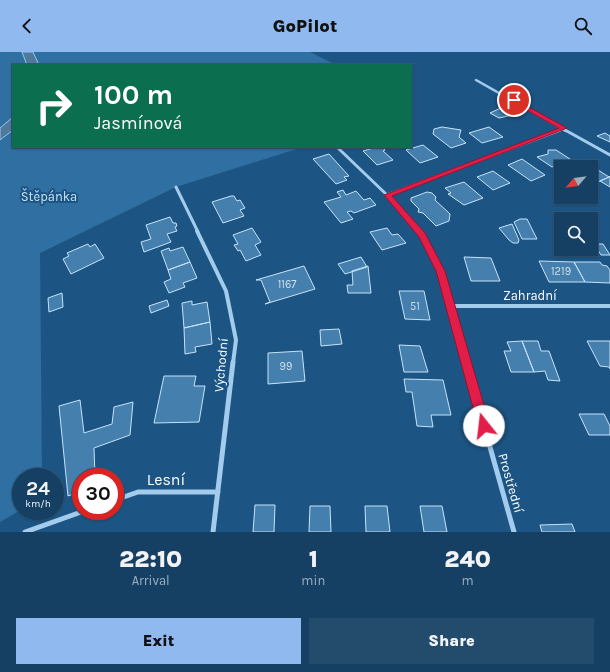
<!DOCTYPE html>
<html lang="en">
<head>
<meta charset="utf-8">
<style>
	:root { --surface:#154063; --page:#224b6c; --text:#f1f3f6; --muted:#9dafbe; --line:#345978; --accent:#90b9f0 }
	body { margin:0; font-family:Karla,sans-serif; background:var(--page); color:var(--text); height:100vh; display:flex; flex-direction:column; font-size:15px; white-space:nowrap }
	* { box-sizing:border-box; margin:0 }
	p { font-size:13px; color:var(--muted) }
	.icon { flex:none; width:22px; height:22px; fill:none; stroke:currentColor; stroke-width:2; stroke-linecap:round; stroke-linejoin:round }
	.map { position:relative; height:480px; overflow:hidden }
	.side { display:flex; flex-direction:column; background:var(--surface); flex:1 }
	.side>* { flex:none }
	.guide { position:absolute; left:12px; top:12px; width:400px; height:84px; border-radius:0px; box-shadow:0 1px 3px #0004,0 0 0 1px var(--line); background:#0b6e4f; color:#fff; overflow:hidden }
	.needle { width:26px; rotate:242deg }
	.controls { position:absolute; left:554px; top:108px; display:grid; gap:8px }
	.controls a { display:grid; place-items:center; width:44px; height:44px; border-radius:0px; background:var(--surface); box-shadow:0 1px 3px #0004,0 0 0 1px var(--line); font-size:20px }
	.speed { position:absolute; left:12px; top:416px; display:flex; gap:8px; font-size:20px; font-weight:700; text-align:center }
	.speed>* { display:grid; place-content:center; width:52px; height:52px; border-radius:50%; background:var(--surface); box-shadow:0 1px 3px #0004,0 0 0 1px var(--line); line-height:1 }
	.speed small { font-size:10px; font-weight:400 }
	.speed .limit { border:6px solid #d22; background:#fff; color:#111 }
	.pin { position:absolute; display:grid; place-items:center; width:34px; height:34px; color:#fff; margin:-17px; border:2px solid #fff; border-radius:50%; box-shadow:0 1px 4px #0007 }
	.me { position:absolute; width:44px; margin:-22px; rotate:344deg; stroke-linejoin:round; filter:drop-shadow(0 0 3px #0008) }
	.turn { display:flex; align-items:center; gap:14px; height:84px; padding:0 16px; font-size:18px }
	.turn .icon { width:52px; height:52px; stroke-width:2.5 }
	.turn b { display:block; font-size:28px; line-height:34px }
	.eta { display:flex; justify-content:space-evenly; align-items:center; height:68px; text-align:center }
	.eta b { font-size:24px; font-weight:800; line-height:28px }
	.action { display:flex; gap:8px; margin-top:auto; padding:8px 16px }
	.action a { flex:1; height:46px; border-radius:0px; background:var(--accent); color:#111; font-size:16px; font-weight:800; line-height:46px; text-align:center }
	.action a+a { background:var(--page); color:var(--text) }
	header { display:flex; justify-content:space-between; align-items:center; height:52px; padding:0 16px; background:var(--accent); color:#111; font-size:18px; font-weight:800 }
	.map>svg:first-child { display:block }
</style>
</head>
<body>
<header><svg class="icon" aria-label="back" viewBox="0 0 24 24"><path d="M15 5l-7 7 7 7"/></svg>GoPilot<svg class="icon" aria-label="search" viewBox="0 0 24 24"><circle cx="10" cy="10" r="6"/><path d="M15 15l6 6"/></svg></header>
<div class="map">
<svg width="610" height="480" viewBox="0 0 610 480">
	<rect width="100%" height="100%" fill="#1c5584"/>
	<path fill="#2f6fa2" d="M0,0H22L27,13H13V65L0,76Z
		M33,0H310L336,13H39Z
		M13,78V95H303L176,135L40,201L42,425H21V458L0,470V88Z"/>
	<path fill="#50799c" stroke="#96c7ed" d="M22,0H33L39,13H27Z
		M13,65V78L0,88V76Z"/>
	<path fill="#447fad" stroke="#c7e3f8" d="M505,54L517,62L499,66L490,61Z
		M442,75L461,78L459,85L466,91L451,96L433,82L434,77Z
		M489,75L503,85L482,91L469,81Z
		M605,81L610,84V90L597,84Z
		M423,93L438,105L420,111L406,98Z
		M377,95H382L385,98L383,99L393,108L377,113L363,99Z
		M548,98H556L570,107L552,115L537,105L548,102Z
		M329,102L349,124L344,125L347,128L336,132L313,107Z
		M522,107L545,123L531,129L508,113Z
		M598,118L609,125L598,130L591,125V121Z
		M493,119L510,131L493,138L477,125Z
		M610,124V135L600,129L609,125Z
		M464,130L483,146L464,153L448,142L451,141L445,136Z
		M343,138L346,143L356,139L364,148L370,146L376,153L354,161L351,159L347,160L353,167L341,171L324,150L341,145L337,140Z
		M427,140L432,141L436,145L435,148L450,162L449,169L436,174L423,161L418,160L419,157L411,149V146Z
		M231,144H234L237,149L240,148L245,156L240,158L244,164L223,171L212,150Z
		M170,165L173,171H176L177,174L175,175L177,179L167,182L171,190L144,200L141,190L151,187L146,173Z
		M520,167H527L537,187H522L514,170Z
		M512,172L519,188L518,191H513L509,188L499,176Z
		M252,176L261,190L255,193L261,203L246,209L240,198L238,199L234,193L238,192L233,183Z
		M387,176L392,183L398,182L406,191L382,198L370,180Z
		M88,192L90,195L95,192L104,206L71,222L63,207L69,204L67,201Z
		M594,192H603L610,203H601Z
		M183,195L190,210L168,218L161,199L169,196L170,199Z
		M361,205L367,215L345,222L338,212Z
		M464,205L491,206L500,229H471Z
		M539,209L574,210L585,230H549Z
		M190,210L197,226L183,231L185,235L169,241L164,230L171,227L168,218Z
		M574,210H600L602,213L607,214L610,218V231L585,230Z
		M304,214L315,237L265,252L270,250L261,228H256Z
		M368,214L371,241H348L347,233H353L352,219Z
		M399,239H424L430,268L405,267Z
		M62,241L63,255L49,260L48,246Z
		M167,248L169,254L151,261L149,254Z
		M192,249V253L207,250L210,270L184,276L182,251Z
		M210,270L212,292L195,295L196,300L185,302L184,276Z
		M339,277L342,292L321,294L320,278Z
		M522,289L534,320H511L504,299H511L507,290Z
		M522,289H538L541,299H549L560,329L548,328L545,319L534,320Z
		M587,289H610V317L609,315L600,314Z
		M399,293L420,294L428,320H404Z
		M302,299L305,329L268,332V301Z
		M164,324H196L194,334H205L199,370L154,371Z
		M404,327L443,328L451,363H431L433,375L417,374L412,340H406Z
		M80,348L84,381L112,372L114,355L133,350L130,383L94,396L95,425H81V439L68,444L59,354Z
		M579,362H604L610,374V383H589Z
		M255,453H275L274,480H253Z
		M310,454H330L331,480H309Z
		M365,454H387L390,480H366Z
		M420,454H442L447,480H424Z
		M572,472L575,480H542L540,473Z"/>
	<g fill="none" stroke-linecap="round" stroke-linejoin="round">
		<path stroke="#a3cbeb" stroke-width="2.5" d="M476,28L566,79
			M557,79L564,76"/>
		<path stroke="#a3cbeb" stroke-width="3" d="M565,78L610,103
			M338,96L387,143L419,180
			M176,135L198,180
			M387,143L560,78"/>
		<path stroke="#a3cbeb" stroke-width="4" d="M197,179L226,239L236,288L233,311
			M418,179L441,219L467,311
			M450,254H610"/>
		<path stroke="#a3cbeb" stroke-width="5" d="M466,310L514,480
			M115,448L138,440H218
			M25,480L84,459
			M213,480L233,310"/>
	</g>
	<path fill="#e11d48" stroke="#92132f" d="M514,47L567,76L392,144L425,181L445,219L490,374L488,378L484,380L480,378L478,374L436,219L419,185L384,143L559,76L512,50Z"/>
	<g text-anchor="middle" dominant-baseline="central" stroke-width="4" stroke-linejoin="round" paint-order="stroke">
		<g font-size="11" fill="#d0dfea">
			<text x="561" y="219">1219</text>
			<text x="287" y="232">1167</text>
			<text x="415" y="254">51</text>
			<text x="286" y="314">99</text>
		</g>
		<g font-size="13" fill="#c7e3f8" stroke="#1c5584">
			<text x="49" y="144">Štěpánka</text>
		</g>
		<g font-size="13" fill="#fff" stroke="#1c5584">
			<text x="530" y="243">Zahradní</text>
			<text transform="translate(221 313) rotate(-85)">Východní</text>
			<text transform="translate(511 431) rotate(74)">Prostřední</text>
		</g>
		<g font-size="16" fill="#fff" stroke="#1c5584">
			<text x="166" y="427">Lesní</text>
		</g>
	</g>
</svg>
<div class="controls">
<a><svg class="needle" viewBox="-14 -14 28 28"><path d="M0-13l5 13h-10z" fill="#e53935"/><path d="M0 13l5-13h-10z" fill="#9dafbe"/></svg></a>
<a><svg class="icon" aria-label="search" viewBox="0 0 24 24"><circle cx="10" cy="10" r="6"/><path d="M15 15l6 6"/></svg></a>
</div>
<div class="speed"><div>24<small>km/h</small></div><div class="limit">30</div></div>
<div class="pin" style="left:514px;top:48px;background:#d93025"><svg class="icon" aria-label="arrive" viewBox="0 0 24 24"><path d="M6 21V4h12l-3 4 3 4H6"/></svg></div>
<svg class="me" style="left:484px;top:374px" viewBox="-20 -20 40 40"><circle r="19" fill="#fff"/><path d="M0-13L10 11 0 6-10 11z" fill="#e11d48"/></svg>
<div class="guide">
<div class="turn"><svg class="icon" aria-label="right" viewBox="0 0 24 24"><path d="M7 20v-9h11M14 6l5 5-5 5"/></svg><div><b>100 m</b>Jasmínová</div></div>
</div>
</div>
<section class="side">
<div class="eta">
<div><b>22:10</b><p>Arrival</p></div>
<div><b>1</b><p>min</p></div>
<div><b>240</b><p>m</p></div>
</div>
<div class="action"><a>Exit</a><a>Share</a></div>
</section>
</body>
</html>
